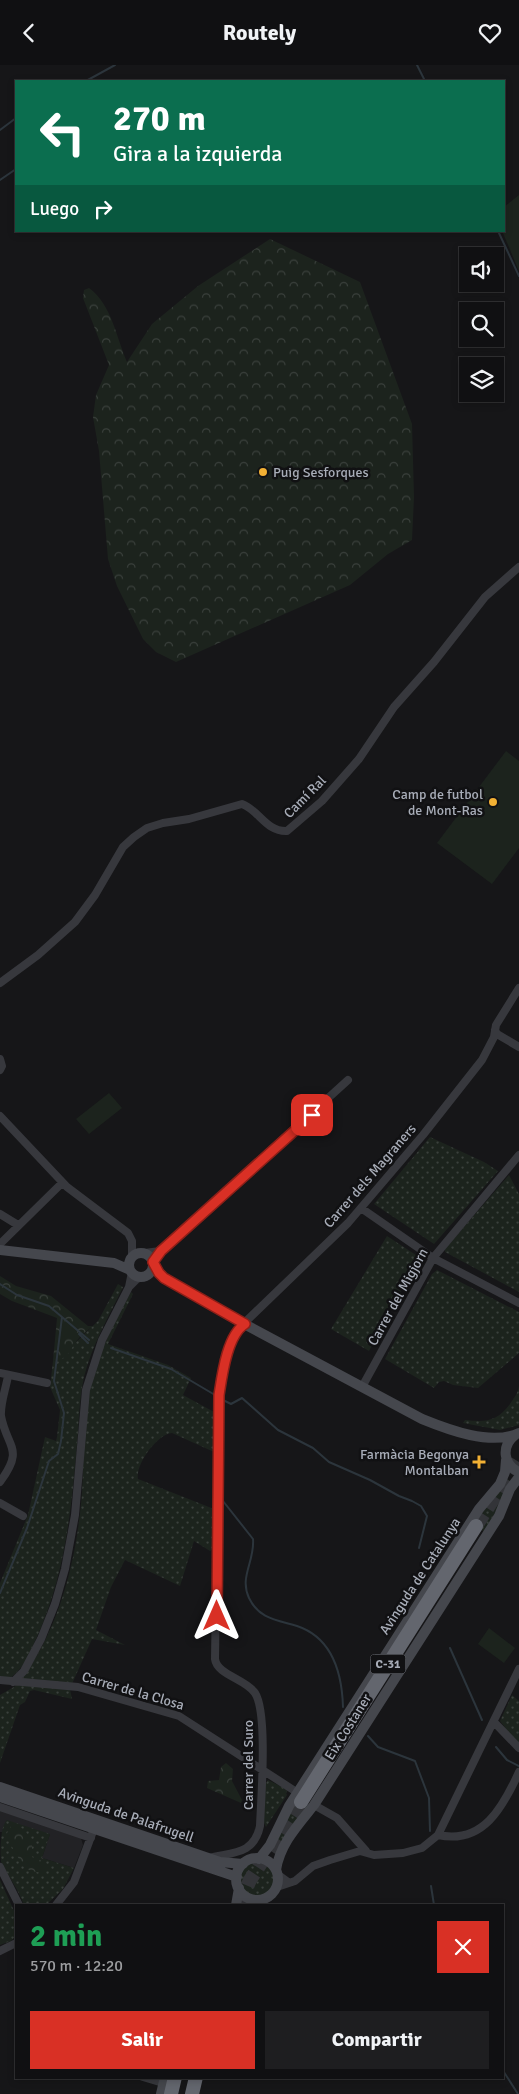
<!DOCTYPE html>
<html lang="es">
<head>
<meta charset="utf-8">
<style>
	:root { --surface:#101012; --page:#1e1e20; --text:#f1f3f6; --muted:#9c9d9f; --line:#303032; --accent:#d93025 }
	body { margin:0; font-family:Signika,sans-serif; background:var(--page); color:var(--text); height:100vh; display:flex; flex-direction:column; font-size:19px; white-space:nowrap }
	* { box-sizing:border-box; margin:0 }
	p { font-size:16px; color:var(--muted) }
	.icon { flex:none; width:28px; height:28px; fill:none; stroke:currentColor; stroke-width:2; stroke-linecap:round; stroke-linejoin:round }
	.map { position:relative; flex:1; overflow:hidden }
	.panel { position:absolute; left:15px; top:1839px; width:489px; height:175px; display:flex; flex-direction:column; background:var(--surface); border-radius:0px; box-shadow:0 2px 8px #0003,0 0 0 1px var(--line) }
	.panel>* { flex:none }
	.hud { position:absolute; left:15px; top:15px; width:490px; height:152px; border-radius:0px; box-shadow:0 2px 8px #0003,0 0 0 1px var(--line); background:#0b6e4f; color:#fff; overflow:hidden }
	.controls { position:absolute; left:459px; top:182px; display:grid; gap:10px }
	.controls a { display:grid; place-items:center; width:45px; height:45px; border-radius:0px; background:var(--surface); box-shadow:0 2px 8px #0003,0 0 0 1px var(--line); font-size:25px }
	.pin { position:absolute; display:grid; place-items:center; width:42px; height:42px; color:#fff; margin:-21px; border-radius:10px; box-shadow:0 2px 8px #0006 }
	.me { position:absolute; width:55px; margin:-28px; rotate:0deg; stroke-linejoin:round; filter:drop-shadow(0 0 4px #0008) }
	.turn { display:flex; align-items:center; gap:18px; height:105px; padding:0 15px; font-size:22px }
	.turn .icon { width:65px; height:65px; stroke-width:2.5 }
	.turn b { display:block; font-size:35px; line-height:42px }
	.then { display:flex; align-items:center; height:48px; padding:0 15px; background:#0003; gap:10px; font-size:19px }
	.round { display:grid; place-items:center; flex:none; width:52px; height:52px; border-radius:0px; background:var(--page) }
	.headline { display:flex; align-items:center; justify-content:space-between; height:85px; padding:0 15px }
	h1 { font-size:30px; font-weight:700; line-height:38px; color:#1e9e55 }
	.primary-button { display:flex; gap:10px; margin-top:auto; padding:10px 15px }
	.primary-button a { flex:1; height:58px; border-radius:0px; background:var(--accent); color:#fff; font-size:20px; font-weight:700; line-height:58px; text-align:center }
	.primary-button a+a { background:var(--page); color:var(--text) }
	header { display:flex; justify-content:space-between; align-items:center; height:65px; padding:0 15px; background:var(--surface); font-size:22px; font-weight:700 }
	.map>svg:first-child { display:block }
</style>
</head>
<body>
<header><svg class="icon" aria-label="back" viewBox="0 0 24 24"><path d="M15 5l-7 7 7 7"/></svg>Routely<svg class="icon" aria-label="heart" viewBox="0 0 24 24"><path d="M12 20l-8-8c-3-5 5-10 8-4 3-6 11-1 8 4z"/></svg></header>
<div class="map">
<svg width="519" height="2029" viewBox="0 0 519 2029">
	<defs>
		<pattern id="grass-dots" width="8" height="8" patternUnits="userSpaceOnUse" patternTransform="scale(1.25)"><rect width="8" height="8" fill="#1c231d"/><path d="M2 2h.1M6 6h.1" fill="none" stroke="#3a403c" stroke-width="1.8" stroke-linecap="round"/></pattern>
		<pattern id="forest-crowns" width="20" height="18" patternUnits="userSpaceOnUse" patternTransform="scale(1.25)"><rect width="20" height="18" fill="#1c231d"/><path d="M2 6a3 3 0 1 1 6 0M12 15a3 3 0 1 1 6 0" fill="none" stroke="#3a403c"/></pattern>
	</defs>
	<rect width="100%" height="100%" fill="#161618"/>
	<path fill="#222225" d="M0,1745L81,1773L83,1780L74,1803L42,1793L50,1769L0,1767Z"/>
	<path fill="url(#grass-dots)" d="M430,1072L484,1097L498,1106L434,1179L374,1139Z
		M509,1110L519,1129V1227L445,1187V1184Z
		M387,1171L419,1192L369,1286L331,1264Z
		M437,1205L519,1247V1288L478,1323L453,1320L444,1316L439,1317L434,1323L385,1294L432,1209Z
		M118,1219L123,1222C109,1251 92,1280 84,1312C79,1335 79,1357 77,1380C71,1448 65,1509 37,1572C30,1586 24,1604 10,1613L0,1611V1518L28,1450L45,1372L56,1376L57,1372L60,1345L50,1322L53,1296H56L98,1256Z
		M131,1227L133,1229L108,1279L168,1300L191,1313L183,1330L214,1347V1387L172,1368C157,1369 135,1400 138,1414L214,1444L213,1484L210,1486L194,1476L180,1521L125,1495L111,1522L96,1565L125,1580L92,1574L72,1619L22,1614C61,1560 77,1492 82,1428C84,1394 83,1358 89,1325C97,1290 114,1258 131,1227Z
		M519,1321V1360L500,1365L463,1358L465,1355C485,1357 497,1357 510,1339C514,1333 518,1328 519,1321Z
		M507,1414L511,1416L485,1467L473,1460Z
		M19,1619L70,1624L72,1634L34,1625L30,1626L25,1637L20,1640L0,1698V1630Z
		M512,1630L519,1636V1680L500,1656Z
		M268,1715L288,1725L286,1728L287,1730L266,1762L264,1758V1721Z
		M298,1734L310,1742L281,1777L275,1787L271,1785Z
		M7,1755L50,1769L42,1793L74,1803L63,1824L46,1840H24C18,1824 9,1812 1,1797C0,1788 0,1761 7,1755Z
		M240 1814a17 17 0 1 1 34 0a17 17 0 1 1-34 0Z
		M0,1815L16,1850V1871L11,1876L0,1880Z"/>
	<path fill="url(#forest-crowns)" d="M270,174L360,217L412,359L414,432L412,475L388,489L350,520L176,597L156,587L143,574L117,521L108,494L99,386L93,352L96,330L109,300L83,233L84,225L89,223C112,240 116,272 127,297L152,259L198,221Z
		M0,1211L16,1221L51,1231L88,1261H93C89,1264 84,1268 80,1272C70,1282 70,1295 53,1296L57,1253L12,1236L0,1229Z
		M226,1698L233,1704L232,1716L242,1735L241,1738L207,1723L208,1716L219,1715L221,1702Z
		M16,1760L25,1765L32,1780V1792L45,1797L46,1803L42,1808L31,1806L23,1801L7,1773V1768L11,1761Z"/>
	<path fill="#1c231d" d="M519,130V206L502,166L504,142Z
		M506,686L519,696V783L492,819L437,778Z
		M109,1028L122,1043L89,1069L76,1054Z
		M489,1563L515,1583L504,1598L478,1579Z"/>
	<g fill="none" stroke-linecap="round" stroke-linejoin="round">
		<path stroke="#2c353c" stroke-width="2" d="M417,0L425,16
			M86,16L115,0
			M0,65L16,53
			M0,115L16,104
			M498,166L519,211
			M0,1219L17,1230L49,1241L89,1275
			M79,1269L88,1278
			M111,1283L171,1304L215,1330
			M221,1334L231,1339L242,1333L278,1365L313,1383L329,1397L370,1415L399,1431L412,1436L421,1441L427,1451L419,1483
			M223,1436L253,1474C255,1496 239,1512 249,1533C259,1554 277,1555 297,1561C333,1573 342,1609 343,1642
			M0,1528L27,1463L49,1396L58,1389L61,1376L64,1348L54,1316L62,1252
			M450,1583L482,1655
			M368,1671L378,1682L415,1696L429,1733L430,1766
			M496,1682L507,1695L519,1701
			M431,1821L434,1840
			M502,2004L518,2029"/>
		<path stroke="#333438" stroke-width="14" stroke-dasharray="14 7" stroke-linecap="butt" d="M476,1461L519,1394
			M239,1840L250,1815L301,1737"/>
		<path stroke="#37383d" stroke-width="8" d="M0,918L38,890L75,857L95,830L123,782L134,772L147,763L163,758L189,754L242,739C259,745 266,767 287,766L322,736L359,694L394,642L434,597L485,532L519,502
			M495,965L497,969L519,982
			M0,994L2,1001L0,1005
			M0,1051L67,1122L128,1168L132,1176V1192
			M361,1143L433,1193L519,1238
			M0,1149L18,1160
			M0,1179L62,1118
			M145,1188L160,1186
			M153,1197L161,1185L348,1015
			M130,1221L137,1214L144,1211
			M0,1308L47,1318
			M362,1322L433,1193L519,1090
			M0,1417C25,1383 7,1383 1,1351C0,1339 6,1323 8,1311
			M0,1438L23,1451
			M0,1615L78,1622L179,1651L298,1728
			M13,1617L24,1606L41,1574L55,1539L65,1504L75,1450L86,1325L102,1275L129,1222L132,1207
			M494,1657L519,1683
			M314,1740L337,1753L366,1786
			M0,1742L91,1773
			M438,1770C483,1780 503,1742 519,1707
			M209,1793C232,1787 254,1790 260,1761C261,1734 268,1648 255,1628C246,1614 217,1610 215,1594L219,1330L223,1301L238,1264L348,1158L423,1070L482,995L494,972L496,960L519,923
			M0,1802L19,1840
			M277,1809L288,1817
			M277,1822L295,1816L313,1801L330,1795L360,1786L374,1790L403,1788L422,1783L438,1770L519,1604
			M56,1840L74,1817L92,1769
			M0,1886L16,1878
			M143,2012L163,2018"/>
		<path stroke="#45474d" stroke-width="10" d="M0,1185L114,1198L130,1205
			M129 1200a12 12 0 1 1 24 0a12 12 0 1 1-24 0Z
			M153,1199L164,1213L233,1253L422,1354C449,1365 491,1381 519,1368
			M515,1370C501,1381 503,1400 519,1407
			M0,1722L220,1797L243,1799
			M0,1732L237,1812
			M236 1814a21 21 0 1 1 42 0a21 21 0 1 1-42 0Z
			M259,1794L270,1780L289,1741L479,1444L500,1419L505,1407L506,1395
			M276,1805C280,1779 298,1760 314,1740L499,1451L510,1424L519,1412
			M236,1840L239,1823
			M161,2029L165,2012"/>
		<path stroke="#63666e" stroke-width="14" d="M301,1737L476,1461
			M171,2029L175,2012
			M192,2029L196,2012"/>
	</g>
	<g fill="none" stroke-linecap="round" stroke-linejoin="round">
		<defs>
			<path id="route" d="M217,1551L219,1330C222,1311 227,1270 245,1259L164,1213L159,1208L153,1197L161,1186L312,1050"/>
		</defs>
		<use href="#route" stroke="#8d1f18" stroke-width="12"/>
		<use href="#route" stroke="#d93025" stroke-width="9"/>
	</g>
	<g fill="#f2b134" stroke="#111113" stroke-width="2">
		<circle cx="263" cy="407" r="5"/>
		<circle cx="493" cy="737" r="5"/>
		<path d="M476.5 1389.5h5v5h5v5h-5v5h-5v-5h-5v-5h5z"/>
	</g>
	<g text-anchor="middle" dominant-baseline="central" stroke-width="5" stroke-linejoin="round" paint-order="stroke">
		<rect fill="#111113" stroke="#7b7e86" stroke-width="1" x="370.5" y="1589.5" width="35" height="19" rx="4"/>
		<g font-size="12" font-weight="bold" fill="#a8adb8">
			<text x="388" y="1599">C-31</text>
		</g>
		<g font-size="14" fill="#a8adb8" stroke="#111113" text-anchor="end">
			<text x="273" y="407" text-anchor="start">Puig Sesforques</text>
			<text x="483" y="729">Camp de futbol<tspan x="483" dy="16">de Mont-Ras</tspan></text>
			<text x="469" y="1389">Farmàcia Begonya<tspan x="469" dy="16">Montalban</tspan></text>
		</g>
		<g font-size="14" fill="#a8adb8" stroke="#111113">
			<text transform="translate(305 732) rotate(-45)">Camí Ral</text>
			<text transform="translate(370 1111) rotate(-49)">Carrer dels Magraners</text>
			<text transform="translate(398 1232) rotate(-61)">Carrer del Migjorn</text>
			<text transform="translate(420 1511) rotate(-57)">Avinguda de Catalunya</text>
			<text transform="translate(133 1626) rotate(16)">Carrer de la Closa</text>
			<text transform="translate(348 1662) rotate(-58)">Eix Costaner</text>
			<text transform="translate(248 1700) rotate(-90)">Carrer del Suro</text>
			<text transform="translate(126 1750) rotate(19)">Avinguda de Palafrugell</text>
		</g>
	</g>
</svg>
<div class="controls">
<a><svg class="icon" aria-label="sound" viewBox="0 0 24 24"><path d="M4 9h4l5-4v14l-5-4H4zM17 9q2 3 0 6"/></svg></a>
<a><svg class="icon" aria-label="search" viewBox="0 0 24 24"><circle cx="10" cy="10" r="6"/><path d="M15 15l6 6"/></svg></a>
<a><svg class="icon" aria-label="layers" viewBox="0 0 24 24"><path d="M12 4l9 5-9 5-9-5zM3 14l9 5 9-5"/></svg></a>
</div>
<div class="pin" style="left:312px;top:1050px;background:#d93025"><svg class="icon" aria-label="arrive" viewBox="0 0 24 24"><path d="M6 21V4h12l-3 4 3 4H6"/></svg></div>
<svg class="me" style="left:217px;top:1551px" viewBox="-20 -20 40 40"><path d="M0-17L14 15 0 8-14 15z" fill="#d93025" stroke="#fff" stroke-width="4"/></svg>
<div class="hud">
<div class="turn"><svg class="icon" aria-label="left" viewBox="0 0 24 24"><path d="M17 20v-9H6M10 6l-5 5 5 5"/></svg><div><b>270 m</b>Gira a la izquierda</div></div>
<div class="then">Luego<svg class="icon" aria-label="right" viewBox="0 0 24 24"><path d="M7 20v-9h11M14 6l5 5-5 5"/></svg></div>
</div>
<section class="panel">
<div class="headline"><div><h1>2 min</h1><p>570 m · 12:20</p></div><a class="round" style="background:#d93025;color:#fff"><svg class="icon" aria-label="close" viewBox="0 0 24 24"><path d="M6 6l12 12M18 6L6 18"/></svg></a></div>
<div class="primary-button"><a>Salir</a><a>Compartir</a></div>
</section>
</div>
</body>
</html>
